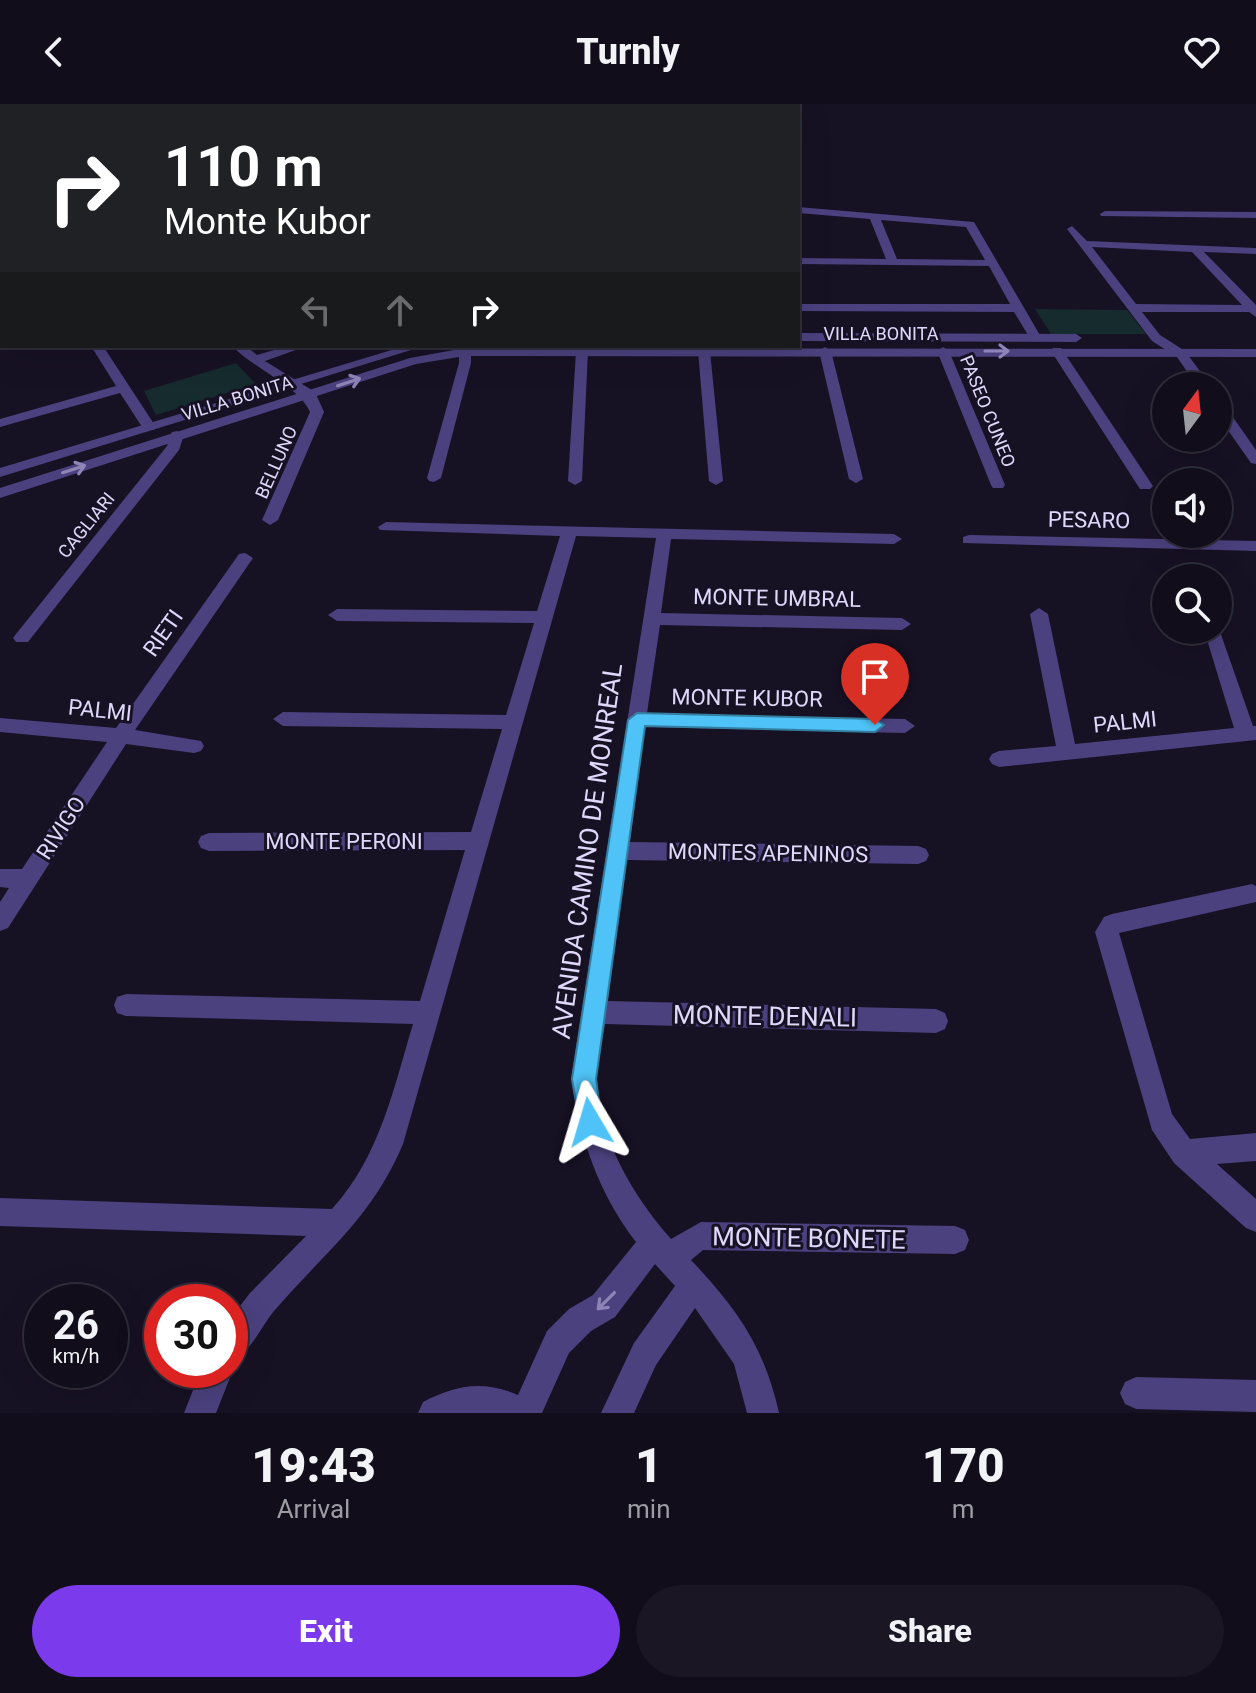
<!DOCTYPE html>
<html lang="en">
<head>
<meta charset="utf-8">
<style>
	:root { --surface:#110d1b; --page:#1a1624; --text:#f1f3f6; --muted:#9c9ca3; --line:#302d3a; --accent:#7c3aed }
	body { margin:0; font-family:Roboto,sans-serif; background:var(--page); color:var(--text); height:100vh; display:flex; flex-direction:column; font-size:30px; white-space:nowrap }
	* { box-sizing:border-box; margin:0 }
	p { font-size:26px; color:var(--muted) }
	.icon { flex:none; width:44px; height:44px; fill:none; stroke:currentColor; stroke-width:2; stroke-linecap:round; stroke-linejoin:round }
	.map { position:relative; height:1309px; overflow:hidden }
	.side { display:flex; flex-direction:column; background:var(--surface); flex:1 }
	.side>* { flex:none }
	.top-card { position:absolute; left:0px; top:0px; width:800px; height:244px; box-shadow:0 8px 32px #0002,0 0 0 2px var(--line); background:#202124; color:#fff; overflow:hidden }
	.needle { width:52px; rotate:15deg }
	.fabs { position:absolute; left:1152px; top:268px; display:grid; gap:16px }
	.fabs a { display:grid; place-items:center; width:80px; height:80px; border-radius:50%; background:var(--surface); box-shadow:0 8px 32px #0002,0 0 0 2px var(--line); font-size:40px }
	.speed { position:absolute; left:24px; top:1180px; display:flex; gap:16px; font-size:40px; font-weight:700; text-align:center }
	.speed>* { display:grid; place-content:center; width:104px; height:104px; border-radius:50%; background:var(--surface); box-shadow:0 8px 32px #0002,0 0 0 2px var(--line); line-height:1 }
	.speed small { font-size:20px; font-weight:400 }
	.speed .limit { border:12px solid #d22; background:#fff; color:#111 }
	.pin { position:absolute; display:grid; place-items:center; width:68px; height:68px; color:#fff; margin:-82px -34px; border-radius:50% 50% 50% 0; rotate:-45deg; box-shadow:0 0 8px #0007 }
	.pin .icon { rotate:45deg }
	.me { position:absolute; width:88px; margin:-44px; rotate:353deg; stroke-linejoin:round; filter:drop-shadow(0 0 6px #0008) }
	.turn { display:flex; align-items:center; gap:28px; height:168px; padding:0 32px; font-size:36px }
	.turn .icon { width:104px; height:104px; stroke-width:2.5 }
	.turn b { display:block; font-size:56px; line-height:68px }
	.lanes { display:flex; align-items:center; height:76px; padding:0 32px; background:#0003; justify-content:center; gap:40px; direction:ltr }
	.lanes .off { opacity:.35 }
	.eta { display:flex; justify-content:space-evenly; align-items:center; height:136px; text-align:center }
	.eta b { font-size:48px; font-weight:800; line-height:56px }
	.button { display:flex; gap:16px; margin-top:auto; padding:16px 32px }
	.button a { flex:1; height:92px; border-radius:48px; background:var(--accent); color:#fff; font-size:32px; font-weight:800; line-height:92px; text-align:center }
	.button a+a { background:var(--page); color:var(--text) }
	header { display:flex; justify-content:space-between; align-items:center; height:104px; padding:0 32px; background:var(--surface); font-size:36px; font-weight:800 }
	.map>svg:first-child { display:block }
</style>
</head>
<body>
<header><svg class="icon" aria-label="back" viewBox="0 0 24 24"><path d="M15 5l-7 7 7 7"/></svg>Turnly<svg class="icon" aria-label="heart" viewBox="0 0 24 24"><path d="M12 20l-8-8c-3-5 5-10 8-4 3-6 11-1 8 4z"/></svg></header>
<div class="map">
<svg width="1256" height="1309" viewBox="0 0 1256 1309">
	<rect width="100%" height="100%" fill="#171124"/>
	<path fill="#152b2d" d="M1035,205L1127,206L1146,230H1051Z
		M236,259L256,280L156,311L144,287Z"/>
	<g fill="none" stroke-linecap="round" stroke-linejoin="round">
		<path fill="#4b417e" fill-rule="evenodd" d="M699,0H703V2H699Z"/>
		<path fill="#4b417e" fill-rule="evenodd" d="M2,18V25L0,26V19Z
			M798,103L974,118L1041,233L1031,236L1014,208L798,207L800,200H1010L989,162L798,160V154L886,155L870,115L798,109ZM881,116L966,123L985,156L897,155Z
			M0,107H2V113H0Z
			M1105,107L1256,108V114L1101,112L1100,110Z
			M1072,122L1087,137L1256,144V150L1204,148L1256,201V213L1249,208H1142L1160,231L1185,247L1211,282H1197L1177,253L1152,237L1067,125ZM1092,143L1192,148L1242,201L1136,200Z
			M0,142H2L0,149Z
			M0,177H2V183H0Z
			M0,227H2V235H0Z
			M91,242H103L156,323L154,326H144L120,289L0,323V315L116,282Z
			M232,242H246L257,251L288,242H307L265,257L315,288L324,308L278,416L270,421L262,416L310,308C300,283 253,264 232,242Z
			M582,243L588,247L582,377L575,381L568,377L576,247Z
			M704,243L710,247L723,377L716,381L709,377L698,247Z
			M825,243L831,247L863,375L856,379L849,375L819,247Z
			M943,243L949,247L1005,381L1003,384H993L991,381L937,247Z
			M465,244L471,248V259L441,374L434,378L429,377L427,374L459,259V248Z
			M1053,244H1061L1153,382L1150,385H1140L1051,247Z
			M1218,298L1223,299L1256,346V360L1251,359L1218,312Z
			M177,327L184,331L179,346L28,538H16L13,534L16,530L167,342L172,328Z
			M386,418L894,430L902,435L894,440L671,435L661,509L902,514L911,520L902,526L660,521L647,609L905,615L915,622L905,629L645,623L630,738L918,742L926,745L929,751L926,757L918,760L627,756L608,897L936,905L945,909L948,917L945,925L936,929L605,920C602,937 597,957 597,975C598,1034 634,1093 671,1135L701,1118L955,1122L965,1126L969,1136L965,1146L955,1150L703,1146L691,1156C737,1205 764,1242 779,1309H747L734,1260L695,1204L656,1261L634,1309H601L634,1239L675,1182L655,1160L615,1213L591,1227L569,1249L542,1309H418L423,1298C456,1281 483,1276 518,1291L547,1227L569,1205L593,1191L636,1138C599,1090 580,1035 571,975L656,434L576,432L403,1040C372,1114 324,1149 274,1207C260,1224 250,1250 230,1258V1215L250,1189L306,1132L0,1122V1094L332,1105C380,1052 393,986 413,920L126,912L117,909L114,901L117,893L126,890L420,897L465,746L209,747L201,744L198,738L201,732L209,729L471,728L502,625L283,622L273,615L283,608L506,611L534,519L337,517L328,511L337,505L537,507L560,432L380,426L378,423Z
			M969,431L1256,437V447L963,439V433Z
			M245,449L253,454L135,626L201,637L204,642L201,647L194,649L126,640L8,824L0,827V798L9,784L0,783V765H22L107,638L0,628V614L116,624L239,450Z
			M1039,504L1048,510L1075,640L1234,624L1204,526H1218V522L1253,622H1256V636L999,663L992,660L989,655L992,650L999,647L1056,642L1030,510Z
			M1252,780L1256,782V798L1119,829L1172,1010L1190,1035L1256,1029V1057L1217,1060L1256,1095V1128L1246,1124L1174,1059L1152,1026L1095,828L1104,813L1112,810Z
			M230,1260L233,1266L216,1309H184L201,1266H230Z
			M1136,1273L1256,1276V1308L1136,1305L1125,1300L1120,1289L1125,1278Z"/>
		<path fill="#4b417e" fill-rule="evenodd" d="M798,229L1076,230L1082,234L1076,238L798,237Z
			M405,242H424L0,373V364Z
			M465,244L1256,245V253L465,252L416,260L0,394V384L410,254Z"/>
		<path fill="#8a79f1" fill-rule="evenodd" d="M2,58V64L0,65V59Z
			M2,75V81L0,82V76Z"/>
	</g>
	<defs><path id="oneway-shaft" d="M-6 0H5M1.5-3L5.5 0L1.5 3" fill="none" stroke-width="1.6" stroke-linecap="round" stroke-linejoin="round" transform="scale(2)"/></defs>
	<g stroke="#8e85b6">
		<use href="#oneway-shaft" transform="translate(997 247)"/>
		<use href="#oneway-shaft" transform="translate(349 278) rotate(-18)"/>
		<use href="#oneway-shaft" transform="translate(74 365) rotate(-18)"/>
		<use href="#oneway-shaft" transform="translate(606 1197) rotate(135)"/>
	</g>
	<path fill="#4fc3f7" stroke="#337fa1" stroke-width="2" d="M637,609L875,615L884,621L875,628L645,622L596,975L602,1018L598,1026L590,1030L581,1026L572,975L628,616Z"/>
	<g text-anchor="middle" dominant-baseline="central" stroke-width="6" stroke-linejoin="round" paint-order="stroke">
		<g font-size="18" fill="#e0d8fb" stroke="#171124">
			<text x="881" y="229">VILLA BONITA</text>
			<text transform="translate(237 294) rotate(-17)">VILLA BONITA</text>
			<text transform="translate(988 307) rotate(68)">PASEO CUNEO</text>
			<text transform="translate(276 358) rotate(-66)">BELLUNO</text>
			<text transform="translate(86 421) rotate(-51)">CAGLIARI</text>
		</g>
		<g font-size="22" fill="#e0d8fb" stroke="#171124">
			<text transform="translate(1089 416) rotate(1)">PESARO</text>
			<text transform="translate(777 494) rotate(1)">MONTE UMBRAL</text>
			<text transform="translate(163 529) rotate(-55)">RIETI</text>
			<text transform="translate(747 594) rotate(1)">MONTE KUBOR</text>
			<text transform="translate(100 606) rotate(6)">PALMI</text>
			<text transform="translate(1125 618) rotate(-6)">PALMI</text>
			<text transform="translate(61 724) rotate(-57)">RIVIGO</text>
			<text x="344" y="737">MONTE PERONI</text>
			<text transform="translate(768 749) rotate(1)">MONTES APENINOS</text>
		</g>
		<g font-size="26" fill="#e0d8fb" stroke="#171124">
			<text transform="translate(587 747) rotate(-82)">AVENIDA CAMINO DE MONREAL</text>
			<text transform="translate(765 912) rotate(1)">MONTE DENALI</text>
			<text transform="translate(809 1134) rotate(1)">MONTE BONETE</text>
		</g>
	</g>
</svg>
<div class="fabs">
<a><svg class="needle" viewBox="-14 -14 28 28"><path d="M0-13l5 13h-10z" fill="#e53935"/><path d="M0 13l5-13h-10z" fill="#9c9ca3"/></svg></a>
<a><svg class="icon" aria-label="sound" viewBox="0 0 24 24"><path d="M4 9h4l5-4v14l-5-4H4zM17 9q2 3 0 6"/></svg></a>
<a><svg class="icon" aria-label="search" viewBox="0 0 24 24"><circle cx="10" cy="10" r="6"/><path d="M15 15l6 6"/></svg></a>
</div>
<div class="speed"><div>26<small>km/h</small></div><div class="limit">30</div></div>
<div class="pin" style="left:875px;top:621px;background:#d93025"><svg class="icon" aria-label="arrive" viewBox="0 0 24 24"><path d="M6 21V4h12l-3 4 3 4H6"/></svg></div>
<svg class="me" style="left:590px;top:1018px" viewBox="-20 -20 40 40"><path d="M0-17L14 15 0 8-14 15z" fill="#4fc3f7" stroke="#fff" stroke-width="4"/></svg>
<div class="top-card">
<div class="turn"><svg class="icon" aria-label="right" viewBox="0 0 24 24"><path d="M7 20v-9h11M14 6l5 5-5 5"/></svg><div><b>110 m</b>Monte Kubor</div></div>
<div class="lanes"><svg class="icon off" aria-label="left" viewBox="0 0 24 24"><path d="M17 20v-9H6M10 6l-5 5 5 5"/></svg><svg class="icon off" aria-label="ahead" viewBox="0 0 24 24"><path d="M12 20V5M6 11l6-6 6 6"/></svg><svg class="icon" aria-label="right" viewBox="0 0 24 24"><path d="M7 20v-9h11M14 6l5 5-5 5"/></svg></div>
</div>
</div>
<section class="side">
<div class="eta">
<div><b>19:43</b><p>Arrival</p></div>
<div><b>1</b><p>min</p></div>
<div><b>170</b><p>m</p></div>
</div>
<div class="button"><a>Exit</a><a>Share</a></div>
</section>
</body>
</html>
